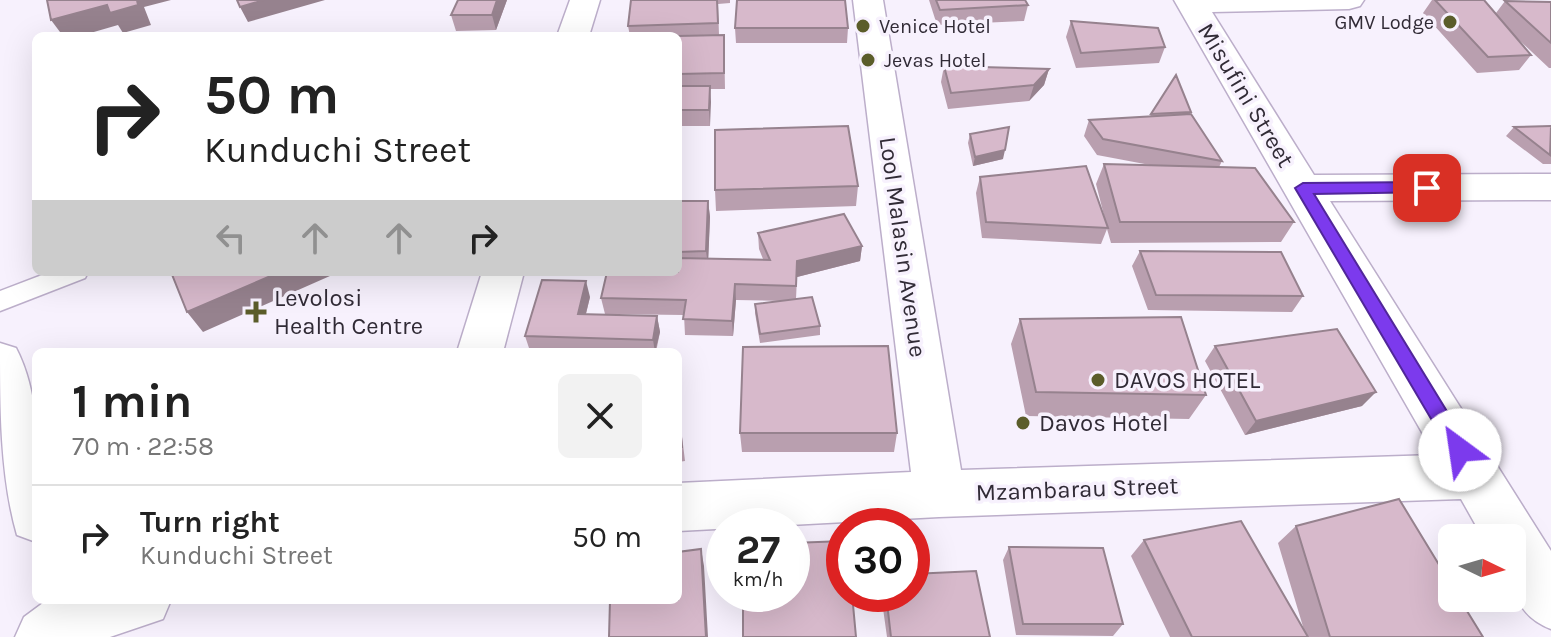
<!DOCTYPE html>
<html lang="en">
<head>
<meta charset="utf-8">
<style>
	:root { --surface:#fff; --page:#f2f2f2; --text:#222; --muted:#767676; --line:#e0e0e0 }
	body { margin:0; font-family:Karla,sans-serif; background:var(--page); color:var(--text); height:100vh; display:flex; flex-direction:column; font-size:30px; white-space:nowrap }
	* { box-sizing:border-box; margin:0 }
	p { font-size:26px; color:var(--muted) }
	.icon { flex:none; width:44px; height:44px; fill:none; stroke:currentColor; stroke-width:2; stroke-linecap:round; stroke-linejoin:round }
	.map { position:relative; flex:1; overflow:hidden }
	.drawer { position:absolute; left:32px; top:348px; width:650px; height:256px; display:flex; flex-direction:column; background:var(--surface); border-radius:12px; box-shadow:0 8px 32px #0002 }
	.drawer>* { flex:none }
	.guide { position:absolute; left:32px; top:32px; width:650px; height:244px; border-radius:12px; box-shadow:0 8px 32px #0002; background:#fff; color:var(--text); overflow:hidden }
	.needle { width:52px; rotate:95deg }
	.fabs { position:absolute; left:1438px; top:524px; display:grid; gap:16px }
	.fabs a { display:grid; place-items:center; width:88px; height:88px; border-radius:12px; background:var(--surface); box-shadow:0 8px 32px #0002; font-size:40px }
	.speed { position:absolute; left:706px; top:508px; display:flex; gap:16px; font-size:40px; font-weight:700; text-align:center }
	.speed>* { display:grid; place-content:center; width:104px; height:104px; border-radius:50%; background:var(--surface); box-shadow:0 8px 32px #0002; line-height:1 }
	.speed small { font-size:20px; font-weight:400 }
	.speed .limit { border:12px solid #d22; background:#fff; color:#111 }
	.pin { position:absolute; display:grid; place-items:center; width:68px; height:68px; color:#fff; margin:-34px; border-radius:16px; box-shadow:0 4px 12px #0006 }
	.me { position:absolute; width:88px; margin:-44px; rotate:329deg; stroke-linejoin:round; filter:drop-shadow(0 0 6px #0008) }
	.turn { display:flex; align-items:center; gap:28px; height:168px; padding:0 40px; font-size:36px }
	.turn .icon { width:104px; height:104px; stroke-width:2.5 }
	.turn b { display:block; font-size:56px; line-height:68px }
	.lanes { display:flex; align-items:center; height:76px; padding:0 40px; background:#0003; justify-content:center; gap:40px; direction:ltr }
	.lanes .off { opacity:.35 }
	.round { display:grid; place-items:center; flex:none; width:84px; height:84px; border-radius:12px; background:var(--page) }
	.summary { display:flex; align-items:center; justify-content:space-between; height:136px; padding:0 40px }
	h1 { font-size:48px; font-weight:700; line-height:60px }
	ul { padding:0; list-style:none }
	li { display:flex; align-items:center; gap:24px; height:104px; padding:0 40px; border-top:2px solid var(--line) }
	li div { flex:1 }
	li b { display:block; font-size:30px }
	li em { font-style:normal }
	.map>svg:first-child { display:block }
</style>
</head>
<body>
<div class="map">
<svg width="1551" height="637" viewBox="0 0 1551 637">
	<rect width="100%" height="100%" fill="#f7f1fd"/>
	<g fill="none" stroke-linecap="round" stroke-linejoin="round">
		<defs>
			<path id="service" d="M50,272H88L85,278L0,311V291Z"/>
			<path id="minor" d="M570,0H600L589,36H557Z
				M853,0H883L961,470L1435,455L1174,0H1364L1360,6L1349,9L1212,12L1314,175L1551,174V200L1330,201L1551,551V629C1508,612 1512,578 1512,538H1483L1461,499L939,517L678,531V483L911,472Z
				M482,272H524L503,352H457Z
				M0,343L16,348C46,406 36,479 36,542L17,535C0,476 0,406 0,343Z
				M47,600H171L163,619L110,637H15L24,617Z"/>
		</defs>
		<use href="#service" stroke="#bcaeca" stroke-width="3"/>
		<use href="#minor" stroke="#bcaeca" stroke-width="3"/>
		<use href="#service" fill="#fff" fill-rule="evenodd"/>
		<use href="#minor" fill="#fff" fill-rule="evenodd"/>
	</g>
	<path fill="#b99faf" d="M507,0L496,30L456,31L451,15Z
		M631,0H730V3L718,4L719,35H724L725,89H710V126H678V36H630L628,26Z
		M929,0H1025L1028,5L1024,21L937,25Z
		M1432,0H1484L1496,13L1505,1L1551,2V68H1549L1516,37L1531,55L1519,70L1477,73L1423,13Z
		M1071,21L1165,47L1159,63L1076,68L1066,37Z
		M735,28H848L847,43H736Z
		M944,66L1049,69L1044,85L1029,101L948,109L941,82Z
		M1191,112L1190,114L1222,161L1219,167L1294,222L1281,242L1111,243L1107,229L1101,244L982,238L976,193L980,177L1106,223L1096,184L1104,164L1150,165L1097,155L1084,136L1089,120L1150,117L1151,114Z
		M1551,126V164H1543L1506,136L1514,127Z
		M970,134L1003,159L973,166L968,143Z
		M858,186L856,206L716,211L715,190Z
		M678,201H708L710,217L708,258L763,259L759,249L758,233L862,246L860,261L797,277L796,299L820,326V335L760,343L755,313V304L783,301L736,300L733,336L685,335L684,315L605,314L601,298L678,272Z
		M1140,251L1303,296L1292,312L1148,310L1132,266Z
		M590,297L586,314L657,316L660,332L656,352L530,351L525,336Z
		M1020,319L1206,395L1189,419L1026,416L1011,344Z
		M1215,346L1362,406L1245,435L1205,361Z
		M678,403L685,461L678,462Z
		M740,433H897L894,452H742Z
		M1296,526L1483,637H1170L1131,556L1144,540L1304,630L1278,543Z
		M1009,547L1123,624L1113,636L1016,635L1003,560Z
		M881,594H912L990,637H887Z"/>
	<path fill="#96828e" d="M137,0H171L144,7L151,25L123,33L118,25L80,36H63L51,20L107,5Z
		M264,0H325L248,22L240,7Z
		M497,0H507L496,30L492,15Z
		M1049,69L1044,85L1029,101L1034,85Z
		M710,86L711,102L710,126L709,110Z
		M1005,150L1003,159L973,166L975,157Z
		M708,201L710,217L708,267L706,251Z
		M862,246L860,261L797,277V261Z
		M280,272H339L203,332L187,312Z
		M586,281L590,297L582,329L578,314Z
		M735,284L736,300L733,336L732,321Z
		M657,316L660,332L655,352L653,340Z
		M1376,392L1362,406L1245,435L1256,421Z
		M701,549L704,566L708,637H706Z"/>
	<path fill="#d7b9cb" stroke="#96828e" stroke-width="2" d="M47,0H137L138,5L110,13L107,5L51,20Z
		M237,0H264L240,7Z
		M458,0H497L492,15H451Z
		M631,0H717L718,23L628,26Z
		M737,0H845L848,28H735Z
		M936,0H1025L1028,5L940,10Z
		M1435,0H1484L1531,55L1488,57Z
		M1505,1L1551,2V43Z
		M1071,21L1158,28L1165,47L1081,53Z
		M724,35V73L678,74V36Z
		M944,66L1049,69L1034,85L951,93Z
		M1176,75L1191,112L1151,114Z
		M678,86H710L709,110H678Z
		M1191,114L1222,161L1103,139L1089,120Z
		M848,126L858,186L715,190V130Z
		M1551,126L1550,155L1514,127Z
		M1009,127L1005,150L975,157L970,134Z
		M1104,164L1255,168L1294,222H1120Z
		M1086,166L1108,228L986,222L980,177Z
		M678,201H708L706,251L678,252Z
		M844,214L862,246L797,261L796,286L735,284L732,321L683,319L686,300L601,298L607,272H678V258L770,260L758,233Z
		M1140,251L1281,252L1303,296L1156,295Z
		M171,272H280L187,312Z
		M542,280L586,281L578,314L657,316L653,340L525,336Z
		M812,297L820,326L760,334L755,304Z
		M1181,317L1206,395L1036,392L1020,319Z
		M1337,329L1376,392L1256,421L1215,346Z
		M888,346L897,433H740L743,347Z
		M678,409L682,447L678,448Z
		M1399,499L1452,586V598H1459L1483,637H1330L1296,526Z
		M1241,521L1308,637H1192L1144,540Z
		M844,541V594H852L856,637H743V594H792V543Z
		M1009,547L1103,548L1123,624H1023Z
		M701,549L706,637H609L610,600H678V552Z
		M976,571L990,637H891L886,594H912V574Z"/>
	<path fill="#7c3aed" stroke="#51269a" stroke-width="2" d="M1427,182L1432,184V192L1314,194L1467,444L1470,450L1467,456H1453L1295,188L1303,183Z"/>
	<g fill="#5b5d2a" stroke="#f7f1fd" stroke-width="3">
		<circle cx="1450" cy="22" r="8"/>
		<circle cx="863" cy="26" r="8"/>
		<circle cx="868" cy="60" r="8"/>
		<path d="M252 300h8v8h8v8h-8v8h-8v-8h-8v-8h8z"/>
		<circle cx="1098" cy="380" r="8"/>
		<circle cx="1023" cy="423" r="8"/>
	</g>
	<g text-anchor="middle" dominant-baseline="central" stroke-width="7" stroke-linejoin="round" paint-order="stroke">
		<g font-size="20" fill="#312b36" stroke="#f7f1fd" text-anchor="start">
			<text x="1434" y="22" text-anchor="end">GMV Lodge</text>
			<text x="879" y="26">Venice Hotel</text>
			<text x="884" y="60">Jevas Hotel</text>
		</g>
		<g font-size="24" fill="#312b36" stroke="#f7f1fd">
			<text transform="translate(1246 95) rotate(59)">Misufini Street</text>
			<text transform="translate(903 247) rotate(82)">Lool Malasin Avenue</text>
			<text transform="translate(1077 489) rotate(-2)">Mzambarau Street</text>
		</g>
		<g font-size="24" fill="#312b36" stroke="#f7f1fd" text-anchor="start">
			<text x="274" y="298">Levolosi<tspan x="274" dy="28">Health Centre</tspan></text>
			<text x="1114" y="380">DAVOS HOTEL</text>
			<text x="1039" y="423">Davos Hotel</text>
		</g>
	</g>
</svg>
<div class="fabs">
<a><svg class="needle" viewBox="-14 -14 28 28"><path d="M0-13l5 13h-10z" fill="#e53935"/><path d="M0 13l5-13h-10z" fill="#767676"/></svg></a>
</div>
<div class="speed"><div>27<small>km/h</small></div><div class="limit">30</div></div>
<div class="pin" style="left:1427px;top:188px;background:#d93025"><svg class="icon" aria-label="arrive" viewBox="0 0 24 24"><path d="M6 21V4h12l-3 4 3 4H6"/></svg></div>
<svg class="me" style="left:1460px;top:450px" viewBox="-20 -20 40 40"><circle r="19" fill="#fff"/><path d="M0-13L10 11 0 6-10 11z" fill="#7c3aed"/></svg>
<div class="guide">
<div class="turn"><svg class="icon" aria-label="right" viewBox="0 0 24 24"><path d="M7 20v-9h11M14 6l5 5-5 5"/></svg><div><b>50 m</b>Kunduchi Street</div></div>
<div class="lanes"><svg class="icon off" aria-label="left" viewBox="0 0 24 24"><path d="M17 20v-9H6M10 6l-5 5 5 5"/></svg><svg class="icon off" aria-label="ahead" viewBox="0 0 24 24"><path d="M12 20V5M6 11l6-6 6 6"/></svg><svg class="icon off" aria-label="ahead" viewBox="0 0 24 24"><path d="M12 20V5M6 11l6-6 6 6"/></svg><svg class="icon" aria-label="right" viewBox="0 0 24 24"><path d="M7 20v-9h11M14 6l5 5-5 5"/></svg></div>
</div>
<section class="drawer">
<div class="summary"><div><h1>1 min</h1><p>70 m · 22:58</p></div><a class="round"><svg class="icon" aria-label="close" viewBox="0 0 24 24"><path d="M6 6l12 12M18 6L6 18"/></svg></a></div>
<ul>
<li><svg class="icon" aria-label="right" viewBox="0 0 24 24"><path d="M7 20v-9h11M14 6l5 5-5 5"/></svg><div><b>Turn right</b><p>Kunduchi Street</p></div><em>50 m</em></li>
</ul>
</section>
</div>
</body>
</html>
